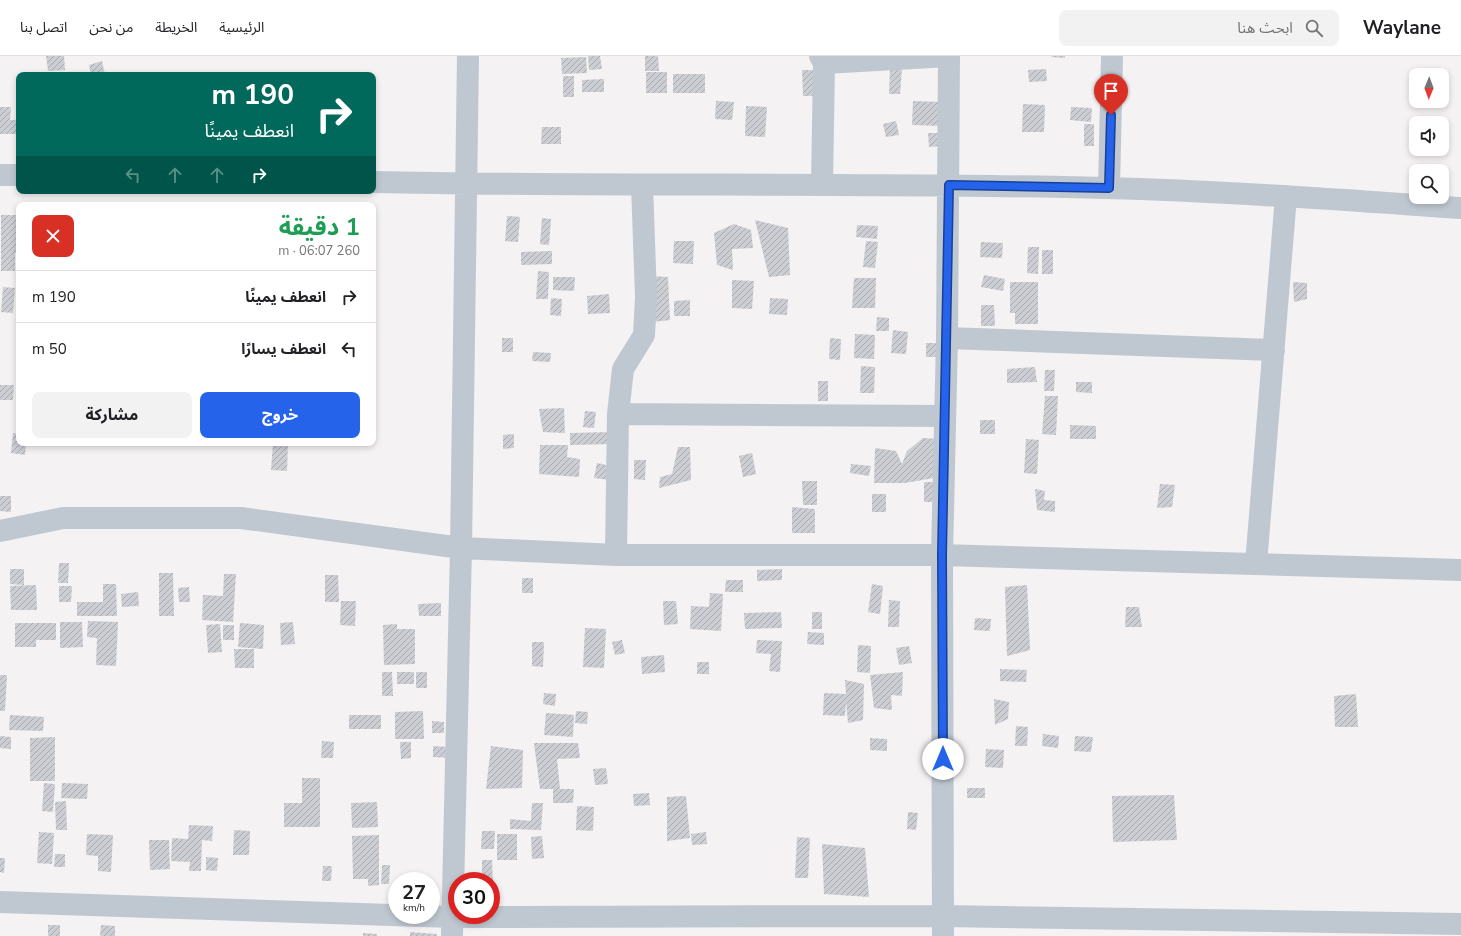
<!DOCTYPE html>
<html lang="ar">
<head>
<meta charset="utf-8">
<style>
	:root { --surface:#fff; --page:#f2f2f2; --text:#202124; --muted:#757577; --line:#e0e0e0; --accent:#2563eb }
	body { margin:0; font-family:"Nunito Sans","Noto Sans Arabic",sans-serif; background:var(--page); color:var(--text); direction:rtl; height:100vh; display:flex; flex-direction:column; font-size:15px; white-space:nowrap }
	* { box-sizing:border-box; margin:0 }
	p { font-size:13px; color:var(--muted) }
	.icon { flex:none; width:22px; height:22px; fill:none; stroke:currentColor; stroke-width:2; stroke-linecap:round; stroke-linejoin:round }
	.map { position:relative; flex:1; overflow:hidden; direction:ltr }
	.sheet { position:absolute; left:16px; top:146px; width:360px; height:244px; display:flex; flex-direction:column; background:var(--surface); border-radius:8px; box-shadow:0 2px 6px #0003; direction:rtl }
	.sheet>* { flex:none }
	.hud { position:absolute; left:16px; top:16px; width:360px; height:122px; border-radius:8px; box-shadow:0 2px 6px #0003; direction:rtl; background:#00695c; color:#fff; overflow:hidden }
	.needle { width:26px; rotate:181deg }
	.fabs { position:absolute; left:1409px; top:12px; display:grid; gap:8px }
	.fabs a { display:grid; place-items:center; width:40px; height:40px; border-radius:8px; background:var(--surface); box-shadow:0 2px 6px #0003; font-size:20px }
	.speed { position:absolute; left:388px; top:816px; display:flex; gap:8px; font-size:20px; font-weight:700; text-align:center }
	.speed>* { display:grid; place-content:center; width:52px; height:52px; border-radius:50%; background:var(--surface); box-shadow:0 2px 6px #0003; line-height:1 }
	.speed small { font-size:10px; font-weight:400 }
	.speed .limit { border:6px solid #d22; background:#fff; color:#111 }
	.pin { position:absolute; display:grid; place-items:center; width:34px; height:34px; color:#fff; margin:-41px -17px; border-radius:50% 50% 50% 0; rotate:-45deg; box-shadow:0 0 4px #0007 }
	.pin .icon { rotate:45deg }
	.me { position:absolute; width:44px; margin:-22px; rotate:0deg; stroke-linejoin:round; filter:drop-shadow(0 0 3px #0008) }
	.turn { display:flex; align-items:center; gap:14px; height:84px; padding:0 16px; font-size:18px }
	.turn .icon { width:52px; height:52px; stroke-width:2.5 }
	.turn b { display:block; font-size:28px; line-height:34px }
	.lanes { display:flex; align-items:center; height:38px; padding:0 16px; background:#0003; justify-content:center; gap:20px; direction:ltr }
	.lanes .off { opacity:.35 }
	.round { display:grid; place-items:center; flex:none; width:42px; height:42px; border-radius:8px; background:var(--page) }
	.summary { display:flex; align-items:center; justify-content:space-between; height:68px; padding:0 16px }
	h1 { font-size:24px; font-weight:700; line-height:30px; color:#1e9e55 }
	.action { display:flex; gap:8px; margin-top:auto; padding:8px 16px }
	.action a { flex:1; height:46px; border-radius:8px; background:var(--accent); color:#fff; font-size:16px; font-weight:700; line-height:46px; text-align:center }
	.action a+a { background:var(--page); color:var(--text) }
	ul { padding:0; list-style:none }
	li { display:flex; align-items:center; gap:12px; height:52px; padding:0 16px; border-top:1px solid var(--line) }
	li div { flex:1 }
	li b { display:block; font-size:15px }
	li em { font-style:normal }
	header { display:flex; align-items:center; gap:24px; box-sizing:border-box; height:56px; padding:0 20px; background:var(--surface); border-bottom:1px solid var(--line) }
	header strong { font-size:19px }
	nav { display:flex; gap:22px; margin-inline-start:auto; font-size:14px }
	.search { width:280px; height:36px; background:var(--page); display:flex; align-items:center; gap:10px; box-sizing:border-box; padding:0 14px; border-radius:8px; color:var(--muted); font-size:15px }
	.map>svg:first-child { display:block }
</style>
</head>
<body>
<header>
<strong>Waylane</strong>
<div class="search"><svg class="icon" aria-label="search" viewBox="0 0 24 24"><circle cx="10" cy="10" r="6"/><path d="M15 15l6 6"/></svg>ابحث هنا</div>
<nav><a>الرئيسية</a><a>الخريطة</a><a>من نحن</a><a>اتصل بنا</a></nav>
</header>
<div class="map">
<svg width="1461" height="880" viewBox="0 0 1461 880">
	<defs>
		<pattern id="building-hatch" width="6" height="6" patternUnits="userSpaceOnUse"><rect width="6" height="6" fill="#ccced4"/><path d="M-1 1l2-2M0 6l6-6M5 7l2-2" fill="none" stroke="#a8aaaf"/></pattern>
	</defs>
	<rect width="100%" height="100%" fill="#f4f2f2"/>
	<path fill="url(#building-hatch)" d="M46,0H64L65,14L48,15Z
		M588,0H600L602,13L589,14Z
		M645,0H658L659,15H645Z
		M1052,0H1065V2L1051,1Z
		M586,1L587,17L562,18L561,2Z
		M102,5L105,19H91L89,9Z
		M890,12H902L900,38H889Z
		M1046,13L1047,25L1029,26L1028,14Z
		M802,14H823L824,40H803Z
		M646,16H667V37H646Z
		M673,18H705V37H673Z
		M563,20H574V41H563Z
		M604,23V36H582V24Z
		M716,45L734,46L732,64L715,63Z
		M913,45L942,46L941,70L912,69Z
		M1023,48L1045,49L1044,76H1022Z
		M746,50L767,51L765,81L745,80Z
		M0,51H11L10,64H19V78H0Z
		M1071,51L1092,52L1091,66L1070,64Z
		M896,65L899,79L886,81L883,68Z
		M1084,68H1094V90H1084Z
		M542,71H561V88H541Z
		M928,77H939L940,90L929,91Z
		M1,159H19V197H15V215H1Z
		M507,160L520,161L518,186L505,185Z
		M542,162L551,163L549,189L540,188Z
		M755,164L788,172L790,219L769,221Z
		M734,168L751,174L753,192L732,193L733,214L717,209L714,177Z
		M857,169L878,170L877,183L856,181Z
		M674,185H694L693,208L673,207Z
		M866,185L878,186L875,212L863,211Z
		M981,186L1003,187L1002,202L980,201Z
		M1028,191H1039L1038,218L1027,217Z
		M1042,194H1053V218H1042Z
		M552,195V208L521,209V196Z
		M538,215L549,216L548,243H536Z
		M984,219L1005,223L1003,235L981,231Z
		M650,220L668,221L670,264L652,266Z
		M553,221H575L574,235L553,234Z
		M854,222H876L875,252H852Z
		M732,224L754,225L752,253L732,252Z
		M1010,226H1038V268H1015V257H1010Z
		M1293,226L1307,227V243L1294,246Z
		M3,231L15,232L13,257L1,256Z
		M609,238L610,257L588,258L587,240Z
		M551,242L562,243L561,260L550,259Z
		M770,242L788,243L787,259L769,258Z
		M690,244V260H674V245Z
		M981,249H994L995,270H981Z
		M877,261L889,262V275H876Z
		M893,274L908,276L906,298L891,297Z
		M855,278L875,279L874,303L854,302Z
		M502,282H513V296H502Z
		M830,282L841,283L840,304L829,303Z
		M926,287H936V301H926Z
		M533,296L551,297L550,306L532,305Z
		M861,310L875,311L874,337H860Z
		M1035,311L1037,326L1007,327V313Z
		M1045,314H1055L1054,335H1044Z
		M818,325H828V345H818Z
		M1076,326H1092V337L1076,336Z
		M0,329H14L13,344H0Z
		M1045,340H1058L1056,379L1042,378Z
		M564,352L565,377L543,376L539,353Z
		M585,355L596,356L594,372L583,371Z
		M980,364H995V378H980Z
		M1070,369L1096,370V383H1070Z
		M611,376V388L570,389V377Z
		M13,377L19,378V387H26L25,399L11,397Z
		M514,378V392L503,393V379Z
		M923,382L940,383L934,422L905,427H874L875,392L896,395L902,408L907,395Z
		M1026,383L1039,384L1037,418L1024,417Z
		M273,387H288L287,415L271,414Z
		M540,389H568L567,401L580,403L579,421L539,418Z
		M678,391H690L691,424L659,432L660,421L672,418Z
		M752,397L756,418L743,421L739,400Z
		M634,404H646L645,424L634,423Z
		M597,407L611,410L609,424L594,422Z
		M851,408L871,410L869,420L850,417Z
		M802,425H817V449H803Z
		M924,426H936V446H924Z
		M1160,428L1175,429L1172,451L1157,452Z
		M1035,433L1045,435L1044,444L1055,445V456L1037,454Z
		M872,438H886V456H872Z
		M0,440H11V456L0,455Z
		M792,451L815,453V477H792Z
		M59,507H69L68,527H58Z
		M10,513H24V529L10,528Z
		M782,513V524L757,525V514Z
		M159,517H173L174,560H159Z
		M224,518H236L233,566L202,564L203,539L223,540Z
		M325,519H338L339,546H325Z
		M522,522H533V537H522Z
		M726,524H743V536H725Z
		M103,528H116L117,560H77V546H103Z
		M872,528L883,530L880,558L868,556Z
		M36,529L37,554H11L10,530Z
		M1027,529L1030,594L1007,600L1005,531Z
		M59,530H72L71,546H59Z
		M189,531L190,546H179L178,532Z
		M138,536L139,550L122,551L121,538Z
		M710,537L723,538L721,575L690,573L691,550L709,551Z
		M889,544L900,545L899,571H888Z
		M341,545H356L355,570L340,569Z
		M663,545H676L678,568L664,569Z
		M441,547V560H419L418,548Z
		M1126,551H1139L1142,571H1125Z
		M781,556L782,572L745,573L744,557Z
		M812,556H822V573H812Z
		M975,562L991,563L990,575L974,574Z
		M88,565L118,566L116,610L96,609L97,582L87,581Z
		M60,566H82L83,591L60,592Z
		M293,566L295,588L281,589L280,567Z
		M15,567H56V584H36V591H15Z
		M240,567L264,569L263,593L238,591Z
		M220,568L222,596L208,597L206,569Z
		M397,568V573H415V608L384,609L383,569Z
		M223,569H234V584H223Z
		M585,572L606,573L604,612L583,611Z
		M808,576L824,577V589L807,588Z
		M622,584L625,597L615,599L612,586Z
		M757,584L782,585L780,616L769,615L771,598L756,597Z
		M532,586H544L543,611L532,610Z
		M858,589L871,590L870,617L857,616Z
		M909,590L912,607L899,609L896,592Z
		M234,593H254V612H235Z
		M664,599L665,616L642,618L641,601Z
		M697,606H709V618H697Z
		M1000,613L1027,614L1026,626L1000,625Z
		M382,616H392L393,640H382Z
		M397,616H414V628H397Z
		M416,616H427V632H416Z
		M903,616L902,640L891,639L892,654L874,652L870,619Z
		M0,619H7L5,655H0Z
		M845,624L864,628L863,664L848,667L846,645L845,660L823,659L824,637L846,638Z
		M544,637L556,638L555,650L543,648Z
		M1356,638L1358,671H1335L1334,640Z
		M994,643L1009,646L1008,663L995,669Z
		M423,655L424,683H395V656Z
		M576,655L588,656L587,668L575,667Z
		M546,657L574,659L573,681L544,679Z
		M10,659L44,661L43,675L9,674Z
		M349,659H381V673H349Z
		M432,665L444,666V677H432Z
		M1016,670L1028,671L1027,690H1015Z
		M1043,678L1059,680L1058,692L1042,690Z
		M0,680L11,681V693L0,692Z
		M1075,680L1093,681L1091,696L1074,695Z
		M55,681V725H30V682Z
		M870,682L887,683V695L870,694Z
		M322,685L334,686L333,702H321Z
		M400,686H411V702L401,703Z
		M534,687H578L580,702L557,703L560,733H574L573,747H553V733H540Z
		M433,690L449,691V702L433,701Z
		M491,690L523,694L522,732L486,733Z
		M986,693L1004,694L1003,712L985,711Z
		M606,712L608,728L595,729L593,713Z
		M302,722H320V771H284V747H302Z
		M44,727L55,728L53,756L42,755Z
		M62,727L88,728L87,743L61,742Z
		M967,732H985V742H967Z
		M649,737L650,749L634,750L633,738Z
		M1174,739L1177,784L1113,786L1112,740Z
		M686,740L690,782L667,785V741Z
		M66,745L67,774H56L55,746Z
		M377,746L378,771L352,772L351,747Z
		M532,747H543L541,774L510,773V763L531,765Z
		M577,750L594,751L593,775L576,774Z
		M908,756L918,757L916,774L907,773Z
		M189,769L213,770L212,785L202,784L201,815H189L190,806L171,805L172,782L188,783Z
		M234,774L250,775L249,799H233Z
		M482,775H495L494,793H481Z
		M39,776L54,777L52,808L37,807Z
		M706,776L707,788L692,789L691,778Z
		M87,778L113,779L111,816L98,815V800L86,799Z
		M497,778H517V804H497Z
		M379,779V829L368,830V823H353L352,780Z
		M542,780L544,802L532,803L531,781Z
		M797,781L810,782L808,822H795Z
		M149,784H169L170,813L150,814Z
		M822,788L865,792L869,841L824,838Z
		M55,798H65V811H54Z
		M206,801L218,802L217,815L206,814Z
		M0,802H5L4,817L0,816Z
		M482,804H492L493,826L482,825Z
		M382,809H390L389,828H381Z
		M323,810H332L331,825H322Z
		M48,869H60V880H48Z
		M101,869L115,870V880H100Z
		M410,876L437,878V880H410Z
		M363,877L377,878V880H363Z"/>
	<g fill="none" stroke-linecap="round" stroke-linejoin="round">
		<path stroke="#bfc8d1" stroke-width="22" d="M820,0L824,7L822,129
			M824,7L949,0L947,282L942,499L943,880
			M0,119H19
			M373,126C617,131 862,126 1106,132C1224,135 1343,144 1461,152
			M1109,132L1112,0
			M947,282L1274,294
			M618,358L945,360
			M0,475L63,462H241L461,492L616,499H942L1461,514
			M616,499L618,358L623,313L644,279L646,241L642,129
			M1256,508L1286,140
			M0,846L452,861L943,860L1461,868
			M452,880L461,492L468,0"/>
	</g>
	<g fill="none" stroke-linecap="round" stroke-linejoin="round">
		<defs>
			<path id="route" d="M943,703L942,499L949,129L1109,132L1111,59"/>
		</defs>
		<use href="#route" stroke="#184099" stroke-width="10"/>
		<use href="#route" stroke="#2563eb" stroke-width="7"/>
	</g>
</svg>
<div class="fabs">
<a><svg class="needle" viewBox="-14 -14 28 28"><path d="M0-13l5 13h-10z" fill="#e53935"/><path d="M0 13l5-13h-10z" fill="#757577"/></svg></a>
<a><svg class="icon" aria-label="sound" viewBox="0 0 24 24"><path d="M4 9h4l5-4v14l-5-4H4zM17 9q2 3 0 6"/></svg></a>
<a><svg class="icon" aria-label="search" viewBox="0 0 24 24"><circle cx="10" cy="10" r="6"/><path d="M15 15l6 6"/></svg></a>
</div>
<div class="speed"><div>27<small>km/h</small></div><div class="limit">30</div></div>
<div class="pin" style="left:1111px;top:59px;background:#d93025"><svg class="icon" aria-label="arrive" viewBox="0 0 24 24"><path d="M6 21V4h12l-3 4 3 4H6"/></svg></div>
<svg class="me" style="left:943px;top:703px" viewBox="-20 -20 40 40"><circle r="19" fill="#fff"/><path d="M0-13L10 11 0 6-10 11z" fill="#2563eb"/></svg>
<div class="hud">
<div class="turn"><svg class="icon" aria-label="right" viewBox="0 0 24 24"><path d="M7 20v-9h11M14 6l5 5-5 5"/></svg><div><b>190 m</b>انعطف يمينًا</div></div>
<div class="lanes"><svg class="icon off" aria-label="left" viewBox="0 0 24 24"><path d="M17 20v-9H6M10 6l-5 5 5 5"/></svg><svg class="icon off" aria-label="ahead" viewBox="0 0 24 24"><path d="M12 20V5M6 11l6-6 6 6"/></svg><svg class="icon off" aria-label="ahead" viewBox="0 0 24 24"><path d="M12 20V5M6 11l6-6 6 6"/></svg><svg class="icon" aria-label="right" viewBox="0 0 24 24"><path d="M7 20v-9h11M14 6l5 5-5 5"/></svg></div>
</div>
<section class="sheet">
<div class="summary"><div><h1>1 دقيقة</h1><p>260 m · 06:07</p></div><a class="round" style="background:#d93025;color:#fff"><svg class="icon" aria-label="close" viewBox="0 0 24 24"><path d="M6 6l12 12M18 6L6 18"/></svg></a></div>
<ul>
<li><svg class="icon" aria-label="right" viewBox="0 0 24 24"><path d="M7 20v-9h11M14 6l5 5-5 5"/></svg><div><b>انعطف يمينًا</b></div><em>190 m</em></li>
<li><svg class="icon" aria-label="left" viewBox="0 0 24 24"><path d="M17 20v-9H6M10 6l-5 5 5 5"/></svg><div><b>انعطف يسارًا</b></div><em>50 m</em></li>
</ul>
<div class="action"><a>خروج</a><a>مشاركة</a></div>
</section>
</div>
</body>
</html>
